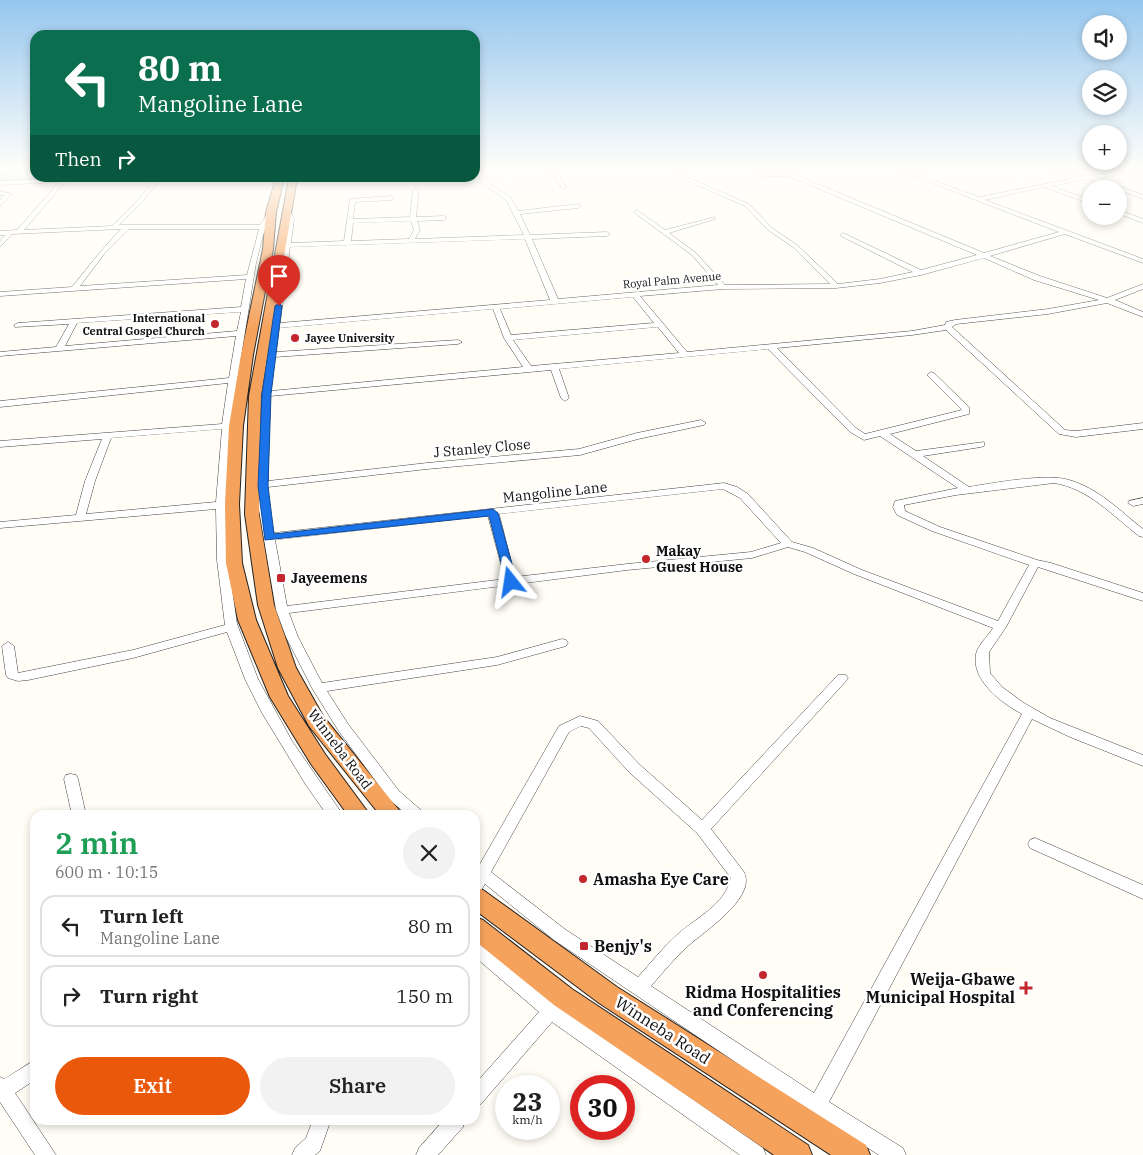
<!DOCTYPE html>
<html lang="en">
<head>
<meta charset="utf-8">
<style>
	:root { --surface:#fff; --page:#f2f2f2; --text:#222; --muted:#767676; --line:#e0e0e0; --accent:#ea580c }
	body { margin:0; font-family:"IBM Plex Serif",serif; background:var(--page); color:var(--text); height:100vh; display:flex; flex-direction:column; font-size:19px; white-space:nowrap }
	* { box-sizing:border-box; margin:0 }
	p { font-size:16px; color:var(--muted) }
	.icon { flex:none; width:28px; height:28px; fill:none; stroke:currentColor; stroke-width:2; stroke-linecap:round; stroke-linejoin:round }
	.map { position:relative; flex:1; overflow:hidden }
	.sheet { position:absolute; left:30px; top:810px; width:450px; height:315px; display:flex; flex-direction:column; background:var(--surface); border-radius:15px; box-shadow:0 2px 8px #0003 }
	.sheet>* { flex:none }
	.hud { position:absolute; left:30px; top:30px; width:450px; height:152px; border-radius:15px; box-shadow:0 2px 8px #0003; background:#0b6e4f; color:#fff; overflow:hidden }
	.buttons { position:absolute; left:1082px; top:15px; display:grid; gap:10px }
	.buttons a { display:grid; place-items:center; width:45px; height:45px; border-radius:50%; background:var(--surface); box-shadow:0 2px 8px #0003; font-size:25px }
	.speed { position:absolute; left:495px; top:1075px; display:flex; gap:10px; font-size:25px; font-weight:700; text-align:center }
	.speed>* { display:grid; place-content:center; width:65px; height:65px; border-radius:50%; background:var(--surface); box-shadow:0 2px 8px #0003; line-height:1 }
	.speed small { font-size:12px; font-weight:400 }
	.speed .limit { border:8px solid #d22; background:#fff; color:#111 }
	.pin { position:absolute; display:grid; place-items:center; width:42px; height:42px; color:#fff; margin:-51px -21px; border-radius:50% 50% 50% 0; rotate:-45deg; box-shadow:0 0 5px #0007 }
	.pin .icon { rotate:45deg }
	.me { position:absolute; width:55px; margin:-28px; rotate:345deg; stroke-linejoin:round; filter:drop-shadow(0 0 4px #0008) }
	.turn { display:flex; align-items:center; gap:18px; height:105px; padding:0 25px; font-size:22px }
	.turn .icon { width:65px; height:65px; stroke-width:2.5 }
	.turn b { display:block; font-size:35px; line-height:42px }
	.then { display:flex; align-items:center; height:48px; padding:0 25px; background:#0003; gap:10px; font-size:19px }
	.round { display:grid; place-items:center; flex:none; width:52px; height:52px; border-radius:26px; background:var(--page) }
	.headline { display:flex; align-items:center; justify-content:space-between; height:85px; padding:0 25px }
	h1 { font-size:30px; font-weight:600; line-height:38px; color:#1e9e55 }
	.cta { display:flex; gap:10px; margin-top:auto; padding:10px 25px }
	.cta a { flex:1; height:58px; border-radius:30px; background:var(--accent); color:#fff; font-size:20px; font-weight:600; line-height:58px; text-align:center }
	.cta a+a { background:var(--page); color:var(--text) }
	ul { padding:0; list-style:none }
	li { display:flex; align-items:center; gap:15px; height:62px; margin:0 10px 8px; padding:0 15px; border:2px solid var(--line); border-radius:15px }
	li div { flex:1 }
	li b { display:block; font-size:19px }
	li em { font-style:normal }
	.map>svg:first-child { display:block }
</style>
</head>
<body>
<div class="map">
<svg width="1143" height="1155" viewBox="0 0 1143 1155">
	<rect width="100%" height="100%" fill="#fffdf5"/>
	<path fill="#b9e0f7" stroke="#3f96cf" d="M0,169H35V178H44L0,182Z"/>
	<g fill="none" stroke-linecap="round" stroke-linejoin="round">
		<defs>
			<path id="minor" d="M475,169H481L486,181L511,198L518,211L578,204L581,206L578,208L520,214L530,235L607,232L610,234L607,236L532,239L558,299L718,285L692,255L635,213V211L637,210L665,230L715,217V219L669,233L696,253L725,285L830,284L793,247L768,230L745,206L685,180L671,169H677L689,178L749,204L772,228L797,245L838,284L880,279L913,272L841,236V234L843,233L921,270L977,255L788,176L757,177L755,174L779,171L791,173L984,253L1059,232L895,169H902L979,197L1070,179L1046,169H1053L1076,177L1143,169V171L1098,178L1143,195V199L1090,179L1051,186L1091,200V204L1044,187L985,200L1143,259V263L1065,234L990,256L1040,276L1107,298L1143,284V289L1115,300L1143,312V317L1107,303L1048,314L956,324L952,327L1065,430L1076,431L1143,423V429L1076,437L1059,434L946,330L912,335L777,348L856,428L865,434L962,410L927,375L931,372L934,373L969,407V414L890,434L916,451L984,442V446L981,447L923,456L969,487C993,483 1048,473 1069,480C1098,488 1120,511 1143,529V537L1139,536C1113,516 1088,488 1054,483L956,495L904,505L905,511L940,527L1037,560L1051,563L1143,593V601L1038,567L1006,627L989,652L990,673L1002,687L1024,703L1050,718L1143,755V766L1070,737L1032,719L829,1102L903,1148L906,1155H879L774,1088L554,940L485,884L480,892L475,894V862L480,864L559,726L580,716L598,721L639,764L702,820L838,675H846L848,678L846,681L711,829L744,872C757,898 703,932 688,946C675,958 663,972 651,986L814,1093L1022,714C1002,703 971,681 976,654C978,645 988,636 993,628L854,574L805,552L788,547L752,558L627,570L289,613L298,637L322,683L497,657L562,639L566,640L568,643L566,646L497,665L327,691L348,724L399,791L422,811L424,815H407L389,799L338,730L312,688L286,637L276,610L259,510L258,485L262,394L288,219L284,210L289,209L294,219L291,243L344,241L350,199L391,196L394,198L391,200L355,202L353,219L410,217L413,190L416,188L419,190L416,217L444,216L447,218L444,220L417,221L420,230L415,239L524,235L506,200L482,183ZM411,221L414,230L409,239L351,241L353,223ZM525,239L550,300L280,323L290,247ZM984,258L1034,280L1099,300L1048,309L955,320L946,322L945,325L912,331L687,352L640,296L723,289L836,288L880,283L921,275ZM633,297L654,323L511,335L500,309ZM493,309L504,338L523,367L271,391L275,357L458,344L462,342L458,340L276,352L279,328ZM658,327L679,353L531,366L513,340ZM768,349L850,432L864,440L880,436L958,488L895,501L893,507L897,515L932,531L1029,565L998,621L862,570L813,548L792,542L748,494L737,487L724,483L274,533L269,510L268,487L427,469L580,455L638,439L704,425L706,423L701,420L637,433L579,449L427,463L268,481L270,396L551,370L561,398L565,401L569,398L559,369ZM723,489L740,498L781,543L751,552L627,564L515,577L499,514ZM488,516L505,579L287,606L275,540ZM581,726L589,728L629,772L697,833L731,878C725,905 697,917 678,934C663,947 651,963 638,977L566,930L491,872L569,732Z
				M550,169H556L566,188H562Z
				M71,178H98L95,180L66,181L24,230L112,226L139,199L155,178H161L143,201L119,225H260L269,211L274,212L264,232L256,263L236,389L226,492L228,560L237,624L258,679L292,741L343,815H327L306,785L262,713L245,679L227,632L133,658L28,680L18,681L8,678L6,675L2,646L8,642L14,646L18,673L133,650L225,625L217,560L216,509L0,528V522L76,515L85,481L102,439L0,447V441L222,424L228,383L0,407V401L229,378L236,336L0,356V352L56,347L69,324L15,327L14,325L18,323L241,307L246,279L0,296V292L72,287L101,251L121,229L12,234L0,247V241L5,235H0V231L17,230L59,182L0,185V181ZM129,229H259L247,275L80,286L105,253ZM241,312L237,331L65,346L77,323ZM222,429L216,502L86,514L95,481L111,438Z
				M0,191L12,194L0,206V200L5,195H0Z
				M1119,210L1143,219V223L1119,214Z
				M1143,498V504L1133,506L1128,503L1129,501Z
				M71,774L76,775L78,779L86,815H72L64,779L66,775Z
				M1035,838L1143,885V899L1030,848L1028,844L1030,840Z
				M475,940L481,942L557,1005L763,1148L766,1155H740L552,1022L481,1104L475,1107V1084L539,1012L475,957Z
				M35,1060V1080L15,1093L56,1155H35L0,1102V1077L4,1079Z
				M309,1120H327L329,1125L320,1151L315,1155H292L295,1148L306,1138L311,1125Z
				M444,1120H465L463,1127L438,1155H416L419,1148Z"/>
			<path id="highway" d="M276,178H284L276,212L273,249L253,355L243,426L239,504L242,563L256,620L288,696L325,754L370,815H348L311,764L270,697L238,620L226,563L225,504L229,426L241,355L263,249L266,212Z
				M289,178H297L261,396L259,514L274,605L296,668L323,716L403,815H380L309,726L278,668L258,605L245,514L249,396Z
				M475,887L483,890L617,987L866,1145L870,1155H831L599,1003L475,910Z
				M475,917L483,920L572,989L808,1145L812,1155H774L554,1005L475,941Z"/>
		</defs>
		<use href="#minor" stroke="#444" stroke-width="1"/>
		<use href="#highway" stroke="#222" stroke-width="2"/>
		<use href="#minor" fill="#fff" fill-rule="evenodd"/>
		<use href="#highway" fill="#f5a25d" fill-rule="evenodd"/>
	</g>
	<linearGradient id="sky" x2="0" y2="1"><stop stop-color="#95c6ee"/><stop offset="0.51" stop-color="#fffefa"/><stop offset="1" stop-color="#fffefa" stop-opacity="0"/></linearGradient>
	<rect width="1143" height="330" fill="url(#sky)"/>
	<path fill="#1a73e8" stroke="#114b97" d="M279,303L282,306L271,394L268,486L274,534L493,509L498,513L517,582L515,584H507L506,582L489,516L265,540L258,486L262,394L275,306Z"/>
	<g fill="#c4262e" stroke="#fff" stroke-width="2">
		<circle cx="215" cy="324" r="5"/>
		<circle cx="295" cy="338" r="5"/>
		<circle cx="646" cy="559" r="5"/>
		<rect x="276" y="573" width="10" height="10" rx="2.5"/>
		<circle cx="583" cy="879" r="5"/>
		<rect x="579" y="941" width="10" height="10" rx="2.5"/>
		<circle cx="763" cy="975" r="5"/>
		<path d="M1023.5 980.5h5v5h5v5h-5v5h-5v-5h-5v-5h5z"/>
	</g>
	<g text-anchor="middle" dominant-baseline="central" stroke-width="5" stroke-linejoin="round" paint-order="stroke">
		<g font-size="11" fill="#111" stroke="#fff">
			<text transform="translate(672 280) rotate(-5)">Royal Palm Avenue</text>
		</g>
		<g font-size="11" font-weight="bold" fill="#111" stroke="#fff" text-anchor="end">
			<text x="205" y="318">International<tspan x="205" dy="13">Central Gospel Church</tspan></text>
			<text x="305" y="338" text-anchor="start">Jayee University</text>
		</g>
		<g font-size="14" fill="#111" stroke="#fff">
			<text transform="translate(482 448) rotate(-5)">J Stanley Close</text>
			<text transform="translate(555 492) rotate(-6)">Mangoline Lane</text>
			<text transform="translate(340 749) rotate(53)">Winneba Road</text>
		</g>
		<g font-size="14" font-weight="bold" fill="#111" stroke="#fff" text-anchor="start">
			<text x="656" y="551">Makay<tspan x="656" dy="16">Guest House</tspan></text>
			<text x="291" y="578">Jayeemens</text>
		</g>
		<g font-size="16" font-weight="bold" fill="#111" stroke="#fff" text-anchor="start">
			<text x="593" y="879">Amasha Eye Care</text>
			<text x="594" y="946">Benjy's</text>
			<text x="1015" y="979" text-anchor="end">Weija-Gbawe<tspan x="1015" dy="18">Municipal Hospital</tspan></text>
			<text x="763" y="992" text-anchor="middle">Ridma Hospitalities<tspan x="763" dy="18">and Conferencing</tspan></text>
		</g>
		<g font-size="16" fill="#111" stroke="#fff">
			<text transform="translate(663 1030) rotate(33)">Winneba Road</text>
		</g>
	</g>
</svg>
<div class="buttons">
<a><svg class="icon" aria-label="sound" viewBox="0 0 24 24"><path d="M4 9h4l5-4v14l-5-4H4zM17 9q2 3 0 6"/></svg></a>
<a><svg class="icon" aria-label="layers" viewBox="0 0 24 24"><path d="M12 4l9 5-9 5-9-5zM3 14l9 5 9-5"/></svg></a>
<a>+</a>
<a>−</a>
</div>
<div class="speed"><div>23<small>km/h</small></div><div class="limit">30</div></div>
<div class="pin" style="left:279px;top:306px;background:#d93025"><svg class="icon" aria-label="arrive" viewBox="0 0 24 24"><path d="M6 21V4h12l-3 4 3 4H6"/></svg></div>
<svg class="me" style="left:511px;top:582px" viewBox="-20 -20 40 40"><path d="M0-17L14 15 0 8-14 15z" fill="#1a73e8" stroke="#fff" stroke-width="4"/></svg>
<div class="hud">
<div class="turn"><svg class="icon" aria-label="left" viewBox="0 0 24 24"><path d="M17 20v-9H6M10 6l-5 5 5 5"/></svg><div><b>80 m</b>Mangoline Lane</div></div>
<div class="then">Then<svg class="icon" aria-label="right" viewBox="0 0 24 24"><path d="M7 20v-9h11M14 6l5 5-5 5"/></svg></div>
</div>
<section class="sheet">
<div class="headline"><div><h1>2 min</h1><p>600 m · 10:15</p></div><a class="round"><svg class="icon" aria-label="close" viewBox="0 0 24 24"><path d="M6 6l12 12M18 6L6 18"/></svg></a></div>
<ul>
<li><svg class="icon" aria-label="left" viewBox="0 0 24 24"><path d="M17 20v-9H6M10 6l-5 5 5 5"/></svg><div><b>Turn left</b><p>Mangoline Lane</p></div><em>80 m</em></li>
<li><svg class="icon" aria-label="right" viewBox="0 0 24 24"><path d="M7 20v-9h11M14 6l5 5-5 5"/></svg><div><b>Turn right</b></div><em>150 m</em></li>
</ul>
<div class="cta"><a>Exit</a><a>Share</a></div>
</section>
</div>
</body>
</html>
